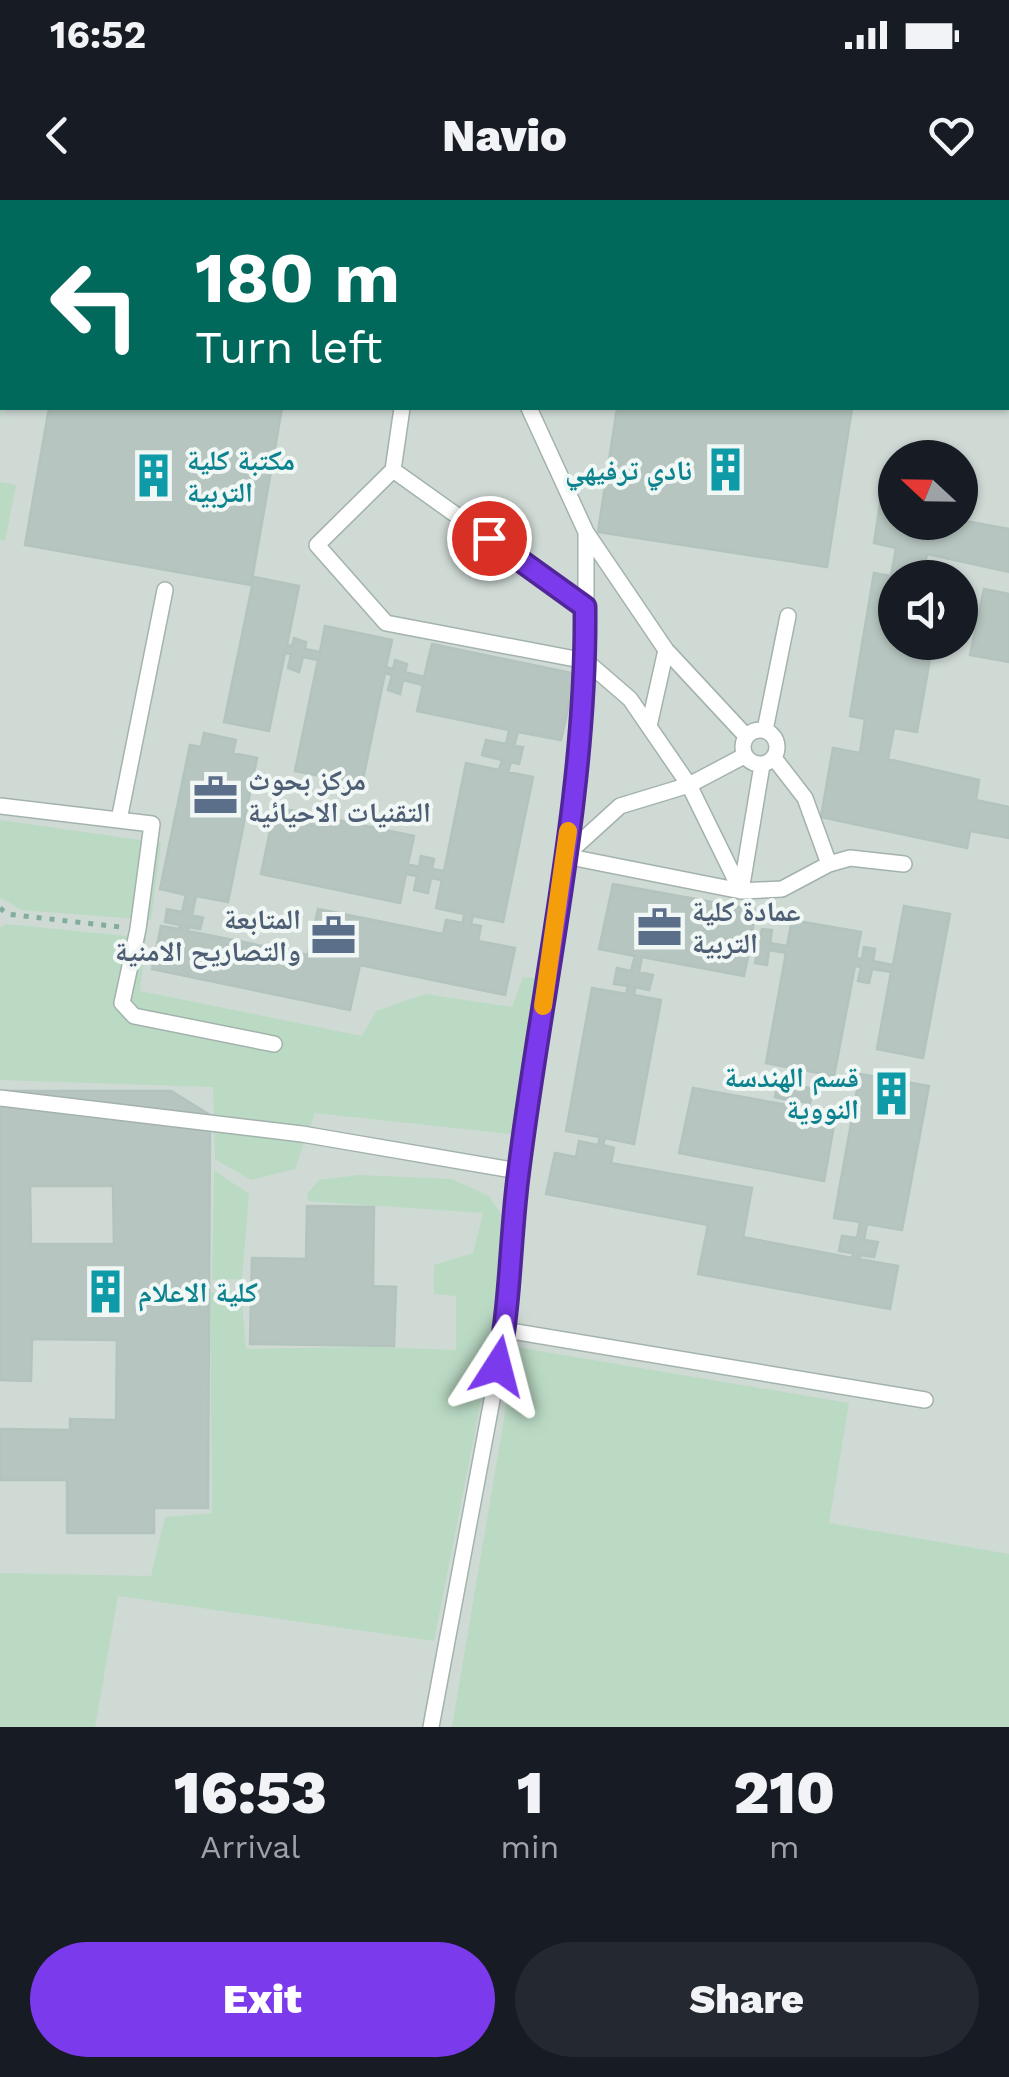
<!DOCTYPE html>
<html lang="en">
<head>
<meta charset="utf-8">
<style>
	:root { --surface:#171b24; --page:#242831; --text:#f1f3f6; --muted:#9ea1a6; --accent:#7c3aed }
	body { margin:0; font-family:"Work Sans","Noto Naskh Arabic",sans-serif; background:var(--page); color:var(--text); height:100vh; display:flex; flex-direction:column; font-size:38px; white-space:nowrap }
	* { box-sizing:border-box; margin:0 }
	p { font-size:32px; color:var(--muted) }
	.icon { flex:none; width:55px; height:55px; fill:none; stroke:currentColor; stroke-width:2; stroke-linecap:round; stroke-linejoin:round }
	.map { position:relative; height:1527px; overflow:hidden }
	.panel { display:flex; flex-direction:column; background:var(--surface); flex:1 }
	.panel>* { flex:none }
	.top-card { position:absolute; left:0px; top:0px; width:1010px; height:210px; box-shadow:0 2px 8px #0004; background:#00695c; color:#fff; overflow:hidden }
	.needle { width:65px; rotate:292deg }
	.fabs { position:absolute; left:878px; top:240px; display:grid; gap:20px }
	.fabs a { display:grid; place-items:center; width:100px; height:100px; border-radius:50%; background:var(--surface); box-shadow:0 2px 8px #0004; font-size:50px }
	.pin { position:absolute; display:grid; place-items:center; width:85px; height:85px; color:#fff; margin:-42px; border:5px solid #fff; border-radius:50%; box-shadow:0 2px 10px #0007 }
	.me { position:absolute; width:110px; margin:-55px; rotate:9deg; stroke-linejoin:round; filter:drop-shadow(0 0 8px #0008) }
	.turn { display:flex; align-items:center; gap:35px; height:210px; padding:0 30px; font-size:45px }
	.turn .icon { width:130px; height:130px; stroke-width:2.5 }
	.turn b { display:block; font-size:70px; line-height:85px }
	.eta { display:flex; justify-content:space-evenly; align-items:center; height:170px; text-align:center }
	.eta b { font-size:60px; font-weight:800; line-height:70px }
	.cta { display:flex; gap:20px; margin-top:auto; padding:20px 30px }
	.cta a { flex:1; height:115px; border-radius:60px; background:var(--accent); color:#fff; font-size:40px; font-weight:800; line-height:115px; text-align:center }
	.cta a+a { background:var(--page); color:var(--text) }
	.status { display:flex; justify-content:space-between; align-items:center; height:70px; padding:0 50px; background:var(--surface); direction:ltr }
	.status svg { height:28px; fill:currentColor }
	header { display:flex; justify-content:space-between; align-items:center; height:130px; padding:0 30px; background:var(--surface); font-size:45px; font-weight:800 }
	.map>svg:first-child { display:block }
</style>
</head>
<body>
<div class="status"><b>16:52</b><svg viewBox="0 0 49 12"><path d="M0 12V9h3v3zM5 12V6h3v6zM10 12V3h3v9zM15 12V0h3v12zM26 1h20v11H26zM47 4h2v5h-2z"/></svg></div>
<header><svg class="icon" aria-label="back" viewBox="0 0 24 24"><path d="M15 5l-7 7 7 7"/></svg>Navio<svg class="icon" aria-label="heart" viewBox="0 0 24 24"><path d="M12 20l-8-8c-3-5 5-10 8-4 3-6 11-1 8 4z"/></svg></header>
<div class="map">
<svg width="1009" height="1527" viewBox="0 0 1009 1527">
	<rect width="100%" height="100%" fill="#e0eae6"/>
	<path fill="#cfdad5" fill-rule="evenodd" d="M0,0H1009V1527H0ZM2,2H1008V208H2ZM895,258H960V322H895ZM895,378H960V442H895Z"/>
	<path fill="#badac4" d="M2,38L3,208L0,220V41Z
		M0,282L16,285L5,341L0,340Z
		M0,620L161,643L151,720L21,710L0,697Z
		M6,724L146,738L140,791L362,836L376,811L425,794L512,807L523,777L543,778L520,935L315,913L295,969L251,980L215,959L213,887L0,880V728Z
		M214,970L249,994L242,1079L212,1080Z
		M359,975L452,979L489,996L514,1034L434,1441L118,1396L95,1527H0V1373L151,1376L165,1317L212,1313L210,1092H241L246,1149L373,1147L456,1150V1096L434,1094V1065L473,1053L483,1013L308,1001L307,994L319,980Z
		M516,1147L849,1203L829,1323L1009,1354V1527H452Z"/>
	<path fill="#b6c5bf" stroke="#b3c3bd" stroke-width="2.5" fill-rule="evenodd" d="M338,0H410L338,2Z
		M889,0L1009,2V136L1008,2H889Z
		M49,208H282L251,385L25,345Z
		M617,208H852L827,367L598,332Z
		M880,304L895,307V322H960V320L1009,329V372L927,354L922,378H895V442H933L917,532L894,528L888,559L979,580L976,600L1009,607V638L970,631L967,648L821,617L833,548L860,553L865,519L850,516L874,373L891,376L896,348L874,343Z
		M254,377L299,386L287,445L292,446L294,438L306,442L305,449L320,452L325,426L392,440L386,467L393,469L395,460L407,464L405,472L424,477L432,444L576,474L561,540L518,532L514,546L523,547L519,564L511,562L508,572L533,577L503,722L473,716L471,724L481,726L478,741L515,748L505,795L360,765L350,810L152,769L161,726L179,729L180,725L165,722L167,709L182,712L186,695L160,689L190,545L201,547L204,533L236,540L233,553L257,558L228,702L196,696L192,715L203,718L200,729L189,727L188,731L308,755L318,709L443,734L446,720L463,723L464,714L436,708L442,680L431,678L428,693L414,690L417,676L406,674L400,703L261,674L275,607L414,636L408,664L419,667L421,656L434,659L432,669L444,671L466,563L499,570L502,560L482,555L486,540L506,544L509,530L417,511L423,485L403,480L400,494L388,490L392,475L385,473L362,584L295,571L318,460L303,457L299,472L288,468L291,454L285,453L269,531L224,522Z
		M984,389L1009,394V462L970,455Z
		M613,684L756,710L751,739L759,741L762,729L772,730L770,743L787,746L792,720L861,732L856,758L862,759L864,747L875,749L873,761L893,765L904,706L950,714L923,858L877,849L891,772L872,769L869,783L858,781L861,767L855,766L834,876L803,870L800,886L814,889L810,903L796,901L795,907L836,914L824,981L679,953L693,888L787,905L788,900L775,897L778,882L792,884L796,869L766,863L786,753L769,750L767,765L755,763L758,748L750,747L744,776L642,757L639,772L653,775L649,790L635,787L634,795L661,800L634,944L605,938L603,945L614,948L611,963L752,988L743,1037L852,1058L853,1053L839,1051L842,1036L857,1038L860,1022L834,1018L860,874L929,886L902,1030L867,1024L864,1040L878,1042L874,1057L861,1055L859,1059L898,1066L890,1109L698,1074L708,1025L546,994L555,953L576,957L579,941L598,945L600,937L566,931L592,788L626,794L628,786L614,784L617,768L631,771L635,756L599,749Z
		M0,891H171L210,915L208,1308H154V1333H67V1280H0V1229L70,1230V1219L116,1220L117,1140L32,1139L31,1181L0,1180ZM30,986H113L114,1044H31Z
		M307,1006L374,1007L373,1086L396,1087L394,1146L250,1144L252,1058L306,1059Z"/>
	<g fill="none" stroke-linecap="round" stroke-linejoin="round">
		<defs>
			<path id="lane" d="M402,208L393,270L317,345L386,423L586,461L630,499L689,585L741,691
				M393,270L585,407
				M586,332L666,450L746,536
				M649,526L666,450
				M743 547a17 17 0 1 1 34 0a17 17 0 1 1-34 0Z
				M765,530L788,416
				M774,558L805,598L829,664
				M0,606L152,624L138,729L122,803L134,816L274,844
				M119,620L165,390
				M565,656L741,691L782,689L829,664L850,658L904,664
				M565,656L620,606L689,585L744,556
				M741,691L762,565
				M0,898L302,934L518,971L505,1130L925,1200
				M518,971L565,656L586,461V332L529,208
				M431,1527L505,1130"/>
		</defs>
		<use href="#lane" stroke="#a3b2ad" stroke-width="18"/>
		<path stroke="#82aca0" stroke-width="5" stroke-dasharray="5 8" stroke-linecap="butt" d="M0,708L7,714L120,727"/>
		<use href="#lane" stroke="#fff" stroke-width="15"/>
	</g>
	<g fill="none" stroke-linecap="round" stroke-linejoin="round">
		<defs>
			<path id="route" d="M489,338L585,407C587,596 542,783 519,969C510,1035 511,1101 498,1166"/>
		</defs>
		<use href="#route" stroke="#51269a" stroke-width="25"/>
		<use href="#route" stroke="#7c3aed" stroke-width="18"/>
		<path stroke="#f59e0b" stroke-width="18" d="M543,806L568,631"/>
	</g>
	<defs>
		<symbol id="building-bare" viewBox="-9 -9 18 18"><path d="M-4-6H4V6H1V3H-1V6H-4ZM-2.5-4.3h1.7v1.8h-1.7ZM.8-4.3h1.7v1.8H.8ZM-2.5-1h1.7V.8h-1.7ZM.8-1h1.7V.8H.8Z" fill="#0f9aa8" stroke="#f0f7f4" stroke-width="2.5" paint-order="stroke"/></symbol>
		<symbol id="office-bare" viewBox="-9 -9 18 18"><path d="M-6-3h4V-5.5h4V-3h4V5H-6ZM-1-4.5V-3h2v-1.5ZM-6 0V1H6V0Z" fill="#5c6f8a" stroke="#f0f7f4" stroke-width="2.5" paint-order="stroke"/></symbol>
	</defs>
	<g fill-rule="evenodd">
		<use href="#building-bare" x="694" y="238" width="63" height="63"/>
		<use href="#building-bare" x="122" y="244" width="63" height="63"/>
		<use href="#office-bare" x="184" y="564" width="63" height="63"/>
		<use href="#office-bare" x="628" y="696" width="63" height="63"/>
		<use href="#office-bare" x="302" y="704" width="63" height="63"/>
		<use href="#building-bare" x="860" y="862" width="63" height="63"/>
		<use href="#building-bare" x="74" y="1060" width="63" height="63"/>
	</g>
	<g text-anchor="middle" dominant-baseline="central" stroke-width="8" stroke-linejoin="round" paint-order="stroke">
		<g font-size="28" font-weight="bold" fill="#0d838f" stroke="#f0f7f4" text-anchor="start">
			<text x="187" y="260">مكتبة كلية<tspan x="187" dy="32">التربية</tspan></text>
			<text x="692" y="270" text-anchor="end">نادي ترفيهي</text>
			<text x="859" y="877" text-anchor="end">قسم الهندسة<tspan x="859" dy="32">النووية</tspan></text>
			<text x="138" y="1092">كلية الاعلام</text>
		</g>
		<g font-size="28" font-weight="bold" fill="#4e5e75" stroke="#f0f7f4" text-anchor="start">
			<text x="248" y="580">مركز بحوث<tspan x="248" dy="32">التقنيات الاحيائية</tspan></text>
			<text x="692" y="711">عمادة كلية<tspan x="692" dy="32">التربية</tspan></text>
			<text x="301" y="719" text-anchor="end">المتابعة<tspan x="301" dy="32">والتصاريح الامنية</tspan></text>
		</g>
	</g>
</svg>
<div class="fabs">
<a><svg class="needle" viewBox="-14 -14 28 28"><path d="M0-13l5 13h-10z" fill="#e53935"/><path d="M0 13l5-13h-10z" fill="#9ea1a6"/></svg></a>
<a><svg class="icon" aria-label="sound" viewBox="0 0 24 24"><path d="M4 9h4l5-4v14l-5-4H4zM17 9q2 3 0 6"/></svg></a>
</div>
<div class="pin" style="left:489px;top:338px;background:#d93025"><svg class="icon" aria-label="arrive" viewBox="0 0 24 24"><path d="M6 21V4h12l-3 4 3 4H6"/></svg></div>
<svg class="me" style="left:498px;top:1166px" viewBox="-20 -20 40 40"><path d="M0-17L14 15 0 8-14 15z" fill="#7c3aed" stroke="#fff" stroke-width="4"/></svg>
<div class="top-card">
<div class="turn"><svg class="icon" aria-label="left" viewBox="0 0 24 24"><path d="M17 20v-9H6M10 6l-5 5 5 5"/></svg><div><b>180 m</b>Turn left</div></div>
</div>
</div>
<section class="panel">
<div class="eta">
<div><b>16:53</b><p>Arrival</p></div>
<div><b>1</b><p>min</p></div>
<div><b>210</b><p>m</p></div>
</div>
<div class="cta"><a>Exit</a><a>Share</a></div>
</section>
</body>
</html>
